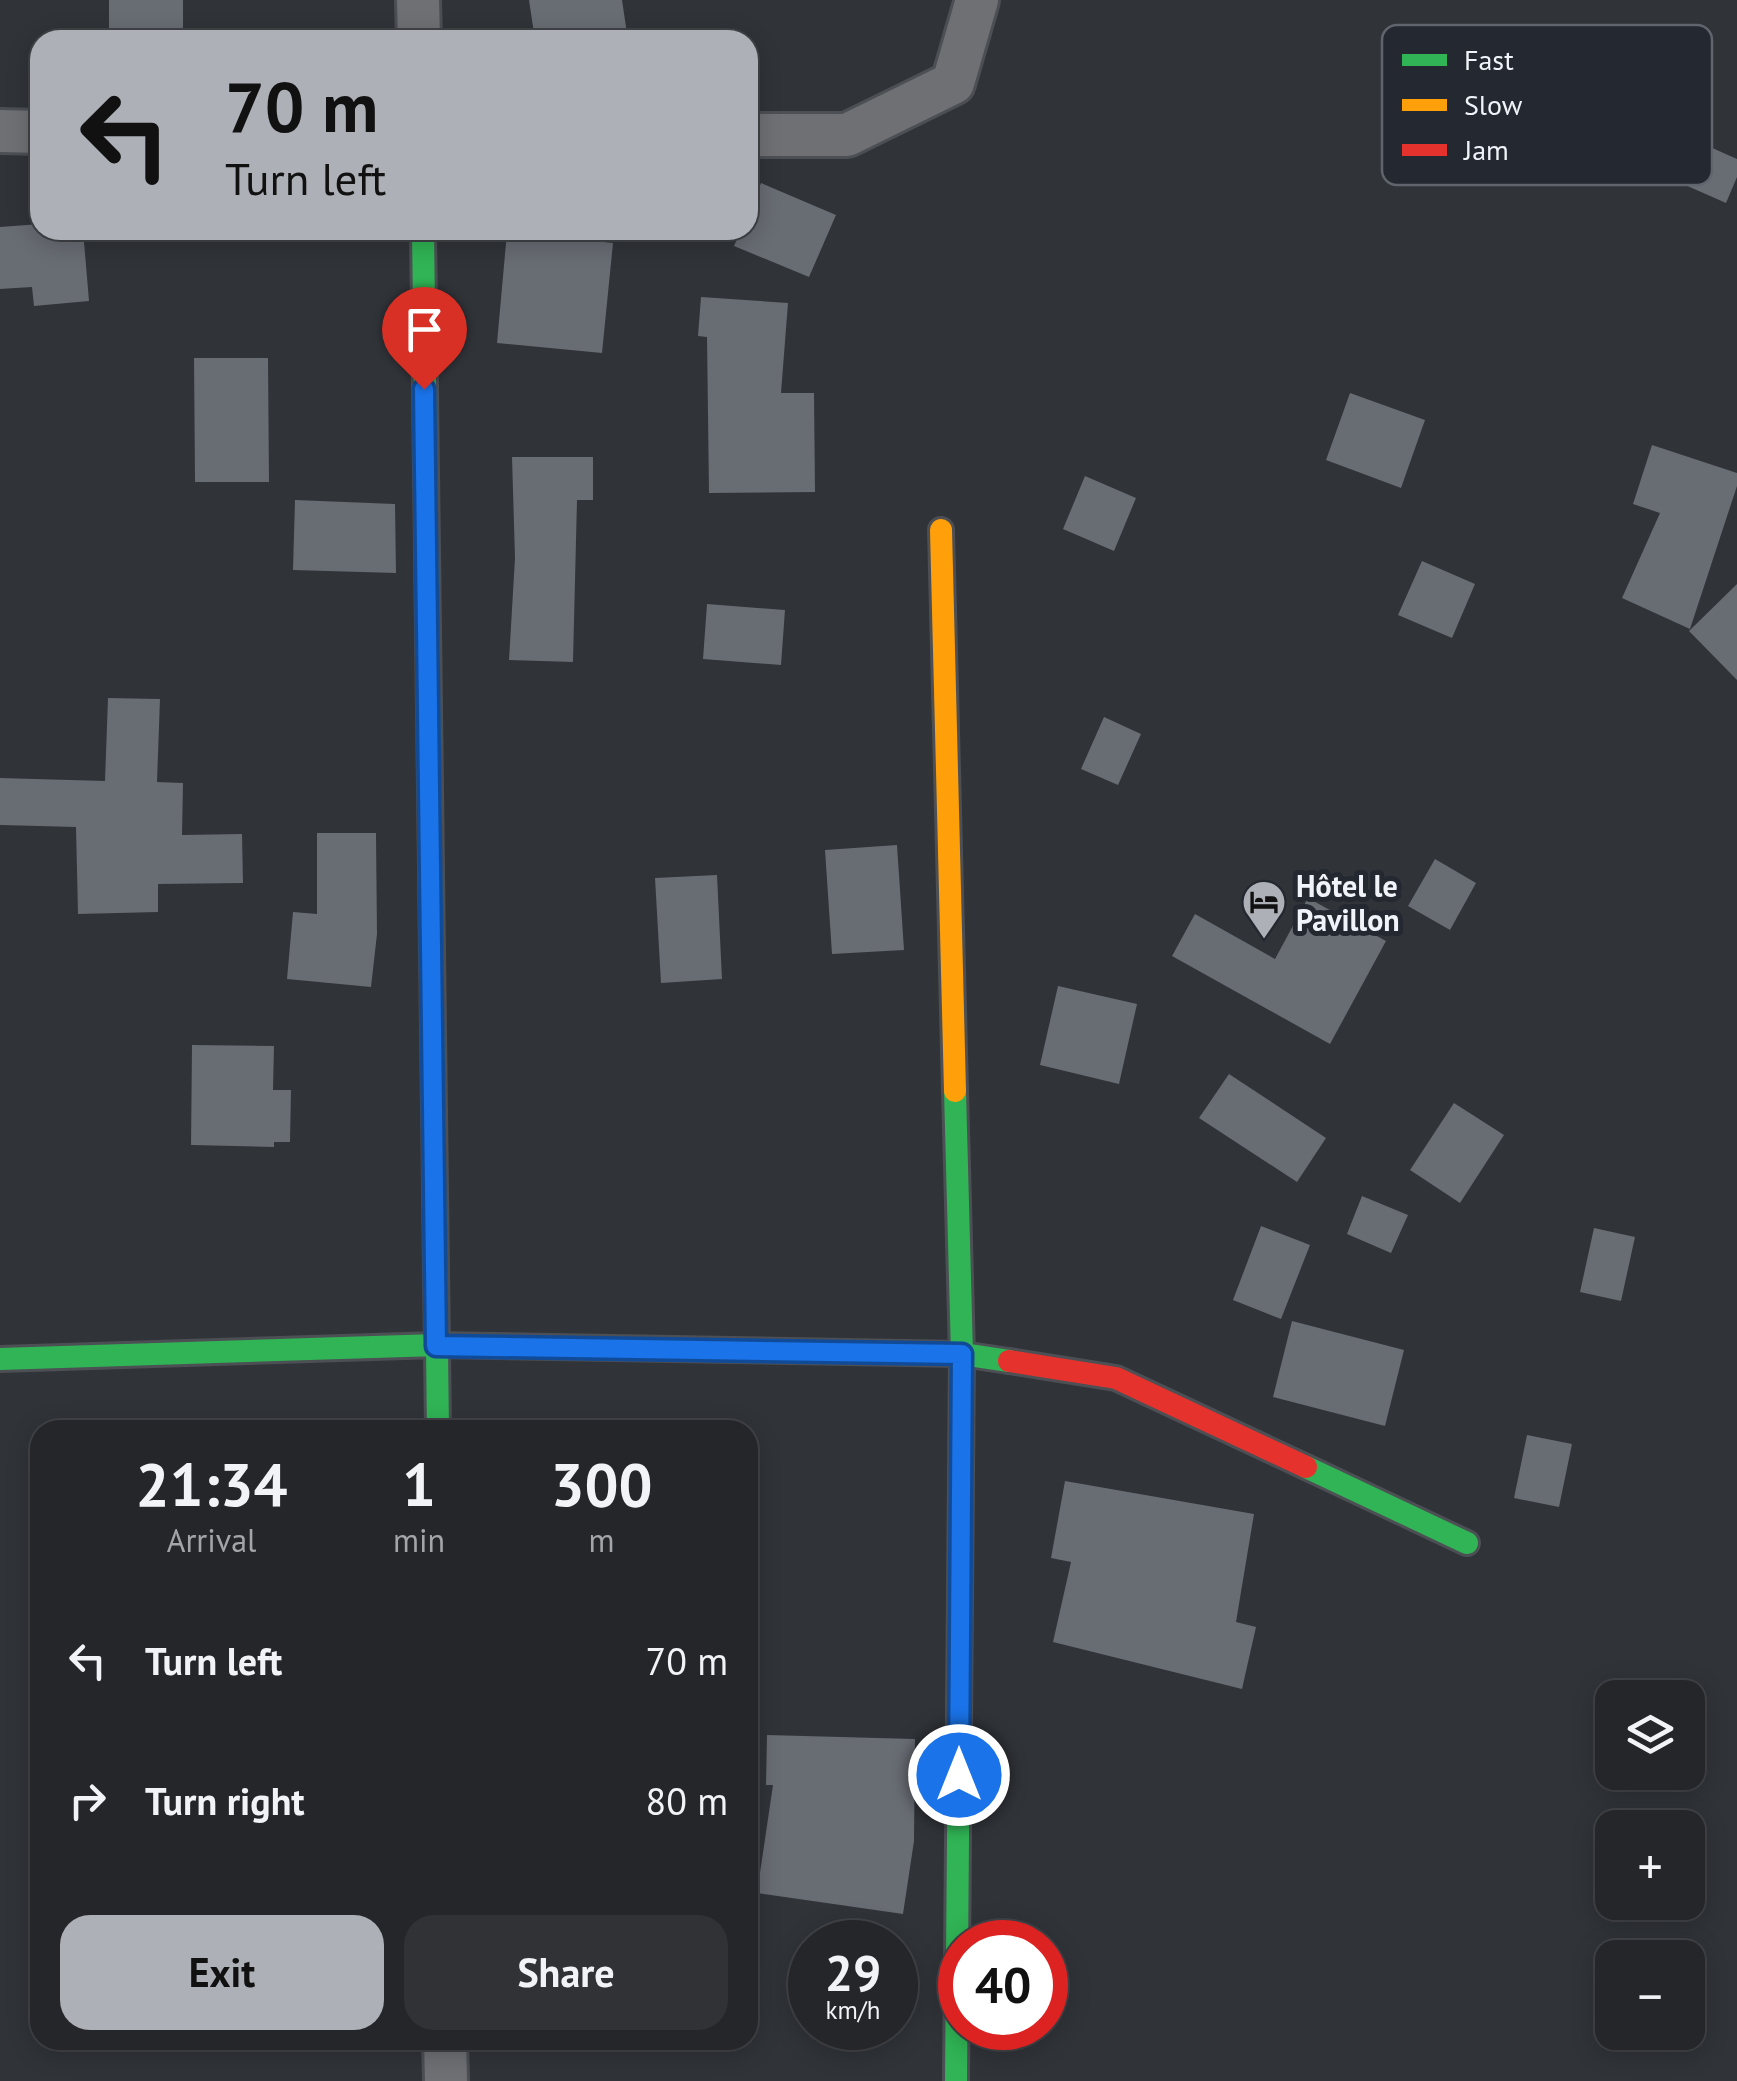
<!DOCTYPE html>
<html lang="en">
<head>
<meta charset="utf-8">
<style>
	:root { --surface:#24262a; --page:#303236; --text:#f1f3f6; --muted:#a3a5a8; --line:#414347; --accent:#adb0b6 }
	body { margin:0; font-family:"PT Sans",sans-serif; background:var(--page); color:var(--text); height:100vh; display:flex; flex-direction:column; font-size:38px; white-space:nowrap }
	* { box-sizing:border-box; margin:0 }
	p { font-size:32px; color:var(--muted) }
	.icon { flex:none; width:55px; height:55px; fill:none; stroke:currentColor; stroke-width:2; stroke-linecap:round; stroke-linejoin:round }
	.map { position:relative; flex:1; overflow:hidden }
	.side { position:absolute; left:30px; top:1420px; width:728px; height:630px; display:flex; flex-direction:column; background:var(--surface); border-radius:30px; box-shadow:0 5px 25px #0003,0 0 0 2px var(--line) }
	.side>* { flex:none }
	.hud { position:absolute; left:30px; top:30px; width:728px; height:210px; border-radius:30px; box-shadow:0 5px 25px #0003,0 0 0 2px var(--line); background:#adb0b6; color:#111; overflow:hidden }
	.controls { position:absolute; left:1595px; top:1680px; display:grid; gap:20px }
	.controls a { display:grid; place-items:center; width:110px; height:110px; border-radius:20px; background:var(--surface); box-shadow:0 5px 25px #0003,0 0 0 2px var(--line); font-size:50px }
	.speed { position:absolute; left:788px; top:1920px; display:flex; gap:20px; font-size:50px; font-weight:700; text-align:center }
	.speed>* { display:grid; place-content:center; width:130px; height:130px; border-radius:50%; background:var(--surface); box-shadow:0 5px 25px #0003,0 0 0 2px var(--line); line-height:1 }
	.speed small { font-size:25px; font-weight:400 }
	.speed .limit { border:15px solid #d22; background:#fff; color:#111 }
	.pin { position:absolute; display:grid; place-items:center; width:85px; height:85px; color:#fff; margin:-102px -42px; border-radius:50% 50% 50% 0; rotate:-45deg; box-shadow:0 0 10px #0007 }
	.pin .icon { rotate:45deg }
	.me { position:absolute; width:110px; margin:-55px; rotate:0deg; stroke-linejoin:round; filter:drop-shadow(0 0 8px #0008) }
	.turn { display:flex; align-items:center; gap:35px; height:210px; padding:0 30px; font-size:45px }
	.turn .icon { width:130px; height:130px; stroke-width:2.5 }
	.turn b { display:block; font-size:70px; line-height:85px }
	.eta { display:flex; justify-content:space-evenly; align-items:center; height:170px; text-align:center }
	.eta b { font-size:60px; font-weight:600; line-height:70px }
	.action { display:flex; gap:20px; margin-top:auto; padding:20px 30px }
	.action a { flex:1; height:115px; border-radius:30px; background:var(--accent); color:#111; font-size:40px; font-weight:600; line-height:115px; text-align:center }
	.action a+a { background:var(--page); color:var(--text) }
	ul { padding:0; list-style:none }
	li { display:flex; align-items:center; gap:30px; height:140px; padding:0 30px }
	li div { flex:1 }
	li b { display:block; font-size:38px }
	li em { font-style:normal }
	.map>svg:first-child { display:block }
</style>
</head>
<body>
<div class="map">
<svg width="1737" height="2081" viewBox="0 0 1737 2081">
	<rect width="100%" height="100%" fill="#303338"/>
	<path fill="#686c73" d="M109,0H183V40H109Z
		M529,0H622L628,40H535Z
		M1701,143L1737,159V177L1726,203L1683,184Z
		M761,183L836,215L809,277L734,246L741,230H748V215Z
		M40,224V230H83L89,301L34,306L32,287L0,289V227Z
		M507,232L613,243L602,353L497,343Z
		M701,297L788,303L781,393H814L815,492L709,493L707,337L698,336Z
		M194,358H268L269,482H195Z
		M1350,393L1425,420L1401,488L1326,460Z
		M1652,445L1737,473V486L1690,629L1622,598L1660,513L1633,504Z
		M512,457H593V500H577L573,662L509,660L515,558Z
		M1085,476L1136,498L1114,551L1063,529Z
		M295,500L395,504L396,573L293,570Z
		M1422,561L1475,584L1452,638L1398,615Z
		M1737,584V680L1689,631Z
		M707,604L785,610L781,665L703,659Z
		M108,698L160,699L157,782L183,783L182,835L242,834L243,883L158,884V912L78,914L76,827L0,825V778L105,781Z
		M1104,717L1141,734L1118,785L1081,769Z
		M317,833H376L377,934L371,987L287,979L293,912L317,914Z
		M897,845L904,950L832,954L825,850Z
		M1435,859L1476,883L1450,930L1408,906Z
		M717,875L722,979L661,983L655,878Z
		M1308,898L1386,941L1330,1044L1172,956L1195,914L1275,959Z
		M1058,986L1137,1004L1119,1084L1040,1065Z
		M192,1045L274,1046L273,1090H291L290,1142H274V1147L191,1145Z
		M1229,1074L1326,1138L1297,1182L1199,1118Z
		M1454,1103L1504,1135L1460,1203L1410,1170Z
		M1362,1196L1408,1215L1391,1253L1347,1234Z
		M1261,1226L1310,1245L1281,1319L1233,1300Z
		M1594,1228L1635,1237L1621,1301L1580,1292Z
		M1292,1321L1404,1350L1385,1426L1273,1397Z
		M1527,1435L1572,1444L1559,1507L1514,1498Z
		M1065,1481L1254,1514L1236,1622L1256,1627L1242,1689L1053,1642L1071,1562L1051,1558Z
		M767,1735L915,1739L914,1841L903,1914L757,1893L773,1785H766Z"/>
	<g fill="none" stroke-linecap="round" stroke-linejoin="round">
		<defs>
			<path id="street" d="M418,0L419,40
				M0,131L40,132
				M748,135H847L953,83L977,0
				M445,2040L446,2081"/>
			<path id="fast" d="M423,230L438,1430
				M955,1091L962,1354L956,2081
				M0,1359L437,1345L962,1354L1009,1361
				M1306,1467L1467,1543"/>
			<path id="slow" d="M941,530L955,1091"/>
			<path id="jam" d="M1009,1361L1116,1378L1306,1467"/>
		</defs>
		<use href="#street" stroke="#4c4f54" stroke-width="48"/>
		<use href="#fast" stroke="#4c4f54" stroke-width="28"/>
		<use href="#slow" stroke="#4c4f54" stroke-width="28"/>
		<use href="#jam" stroke="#4c4f54" stroke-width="28"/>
		<use href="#street" stroke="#6e7074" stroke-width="42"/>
		<use href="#fast" stroke="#30b455" stroke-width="22"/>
		<use href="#slow" stroke="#ff9f0a" stroke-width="22"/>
		<use href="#jam" stroke="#e5322d" stroke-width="22"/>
	</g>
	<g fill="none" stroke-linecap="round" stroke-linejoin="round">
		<defs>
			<path id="route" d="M424,389L436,1346L962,1354L959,1775"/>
		</defs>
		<use href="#route" stroke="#114b97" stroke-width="25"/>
		<use href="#route" stroke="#1a73e8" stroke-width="18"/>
	</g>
	<defs>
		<symbol id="hotel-pin" viewBox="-11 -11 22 30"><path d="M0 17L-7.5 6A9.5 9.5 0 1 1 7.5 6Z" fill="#adb0b6" stroke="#232831"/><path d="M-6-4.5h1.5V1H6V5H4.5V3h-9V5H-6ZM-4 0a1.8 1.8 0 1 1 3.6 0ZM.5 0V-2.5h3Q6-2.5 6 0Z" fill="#111"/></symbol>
	</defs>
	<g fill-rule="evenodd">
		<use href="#hotel-pin" x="1239" y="877" width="50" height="68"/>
	</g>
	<g text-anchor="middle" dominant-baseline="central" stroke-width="10" stroke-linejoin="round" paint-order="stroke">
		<g font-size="30" font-weight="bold" fill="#f0f4fa" stroke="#232831" text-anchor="start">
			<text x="1296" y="885">Hôtel le<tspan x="1296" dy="34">Pavillon</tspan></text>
		</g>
	</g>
	<rect x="1382" y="25" width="330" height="160" rx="15" fill="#232831" stroke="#60656d" stroke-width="2.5"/>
	<rect x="1402" y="54" width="45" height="12" fill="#30b455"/>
	<rect x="1402" y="99" width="45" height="12" fill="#ff9f0a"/>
	<rect x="1402" y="144" width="45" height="12" fill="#e5322d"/>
	<g font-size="28" fill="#f0f4fa">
		<text x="1464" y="70">Fast</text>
		<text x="1464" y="115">Slow</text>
		<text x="1464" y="160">Jam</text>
	</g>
</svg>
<div class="controls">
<a><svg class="icon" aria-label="layers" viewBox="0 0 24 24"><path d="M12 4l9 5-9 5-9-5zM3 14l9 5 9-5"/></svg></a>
<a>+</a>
<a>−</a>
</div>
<div class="speed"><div>29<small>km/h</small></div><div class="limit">40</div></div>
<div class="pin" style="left:424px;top:389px;background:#d93025"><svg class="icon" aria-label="arrive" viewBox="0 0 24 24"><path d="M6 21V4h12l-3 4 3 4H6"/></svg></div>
<svg class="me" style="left:959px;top:1775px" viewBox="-20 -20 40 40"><circle r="17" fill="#1a73e8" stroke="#fff" stroke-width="3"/><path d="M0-11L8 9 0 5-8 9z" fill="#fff"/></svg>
<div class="hud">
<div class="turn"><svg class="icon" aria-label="left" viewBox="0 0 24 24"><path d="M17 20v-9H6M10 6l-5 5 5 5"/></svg><div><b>70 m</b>Turn left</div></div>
</div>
<section class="side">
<div class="eta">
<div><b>21:34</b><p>Arrival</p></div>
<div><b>1</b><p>min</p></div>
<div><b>300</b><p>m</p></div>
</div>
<ul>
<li><svg class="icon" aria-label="left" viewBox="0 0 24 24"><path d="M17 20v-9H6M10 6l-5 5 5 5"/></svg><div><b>Turn left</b></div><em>70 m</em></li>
<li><svg class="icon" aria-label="right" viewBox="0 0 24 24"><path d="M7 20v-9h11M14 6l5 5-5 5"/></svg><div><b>Turn right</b></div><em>80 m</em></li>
</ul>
<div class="action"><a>Exit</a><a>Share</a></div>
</section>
</div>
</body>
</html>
